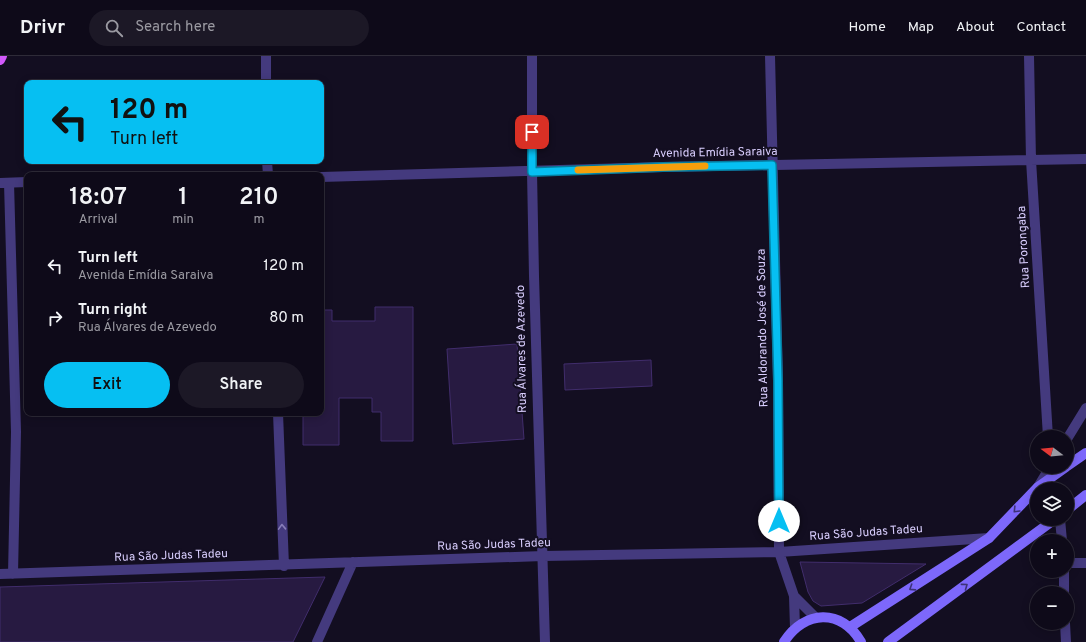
<!DOCTYPE html>
<html lang="en">
<head>
<meta charset="utf-8">
<style>
	:root { --surface:#0e0a19; --page:#1c1826; --text:#f1f3f6; --muted:#9b9aa2; --line:#2e2b38; --accent:#06bff2 }
	body { margin:0; font-family:Overpass,sans-serif; background:var(--page); color:var(--text); height:100vh; display:flex; flex-direction:column; font-size:15px; white-space:nowrap }
	* { box-sizing:border-box; margin:0 }
	p { font-size:13px; color:var(--muted) }
	.icon { flex:none; width:22px; height:22px; fill:none; stroke:currentColor; stroke-width:2; stroke-linecap:round; stroke-linejoin:round }
	.map { position:relative; flex:1; overflow:hidden }
	.sheet { position:absolute; left:24px; top:116px; width:300px; height:244px; display:flex; flex-direction:column; background:var(--surface); border-radius:8px; box-shadow:0 2px 10px #0003,0 0 0 1px var(--line) }
	.sheet>* { flex:none }
	.hud { position:absolute; left:24px; top:24px; width:300px; height:84px; border-radius:8px; box-shadow:0 2px 10px #0003,0 0 0 1px var(--line); background:#06bff2; color:#111; overflow:hidden }
	.needle { width:26px; rotate:286deg }
	.buttons { position:absolute; left:1030px; top:374px; display:grid; gap:8px }
	.buttons a { display:grid; place-items:center; width:44px; height:44px; border-radius:50%; background:var(--surface); box-shadow:0 2px 10px #0003,0 0 0 1px var(--line); font-size:20px }
	.pin { position:absolute; display:grid; place-items:center; width:34px; height:34px; color:#fff; margin:-17px; border-radius:8px; box-shadow:0 2px 6px #0006 }
	.me { position:absolute; width:44px; margin:-22px; rotate:0deg; stroke-linejoin:round; filter:drop-shadow(0 0 3px #0008) }
	.turn { display:flex; align-items:center; gap:14px; height:84px; padding:0 20px; font-size:18px }
	.turn .icon { width:52px; height:52px; stroke-width:2.5 }
	.turn b { display:block; font-size:28px; line-height:34px }
	.eta { display:flex; justify-content:space-evenly; align-items:center; height:68px; text-align:center }
	.eta b { font-size:24px; font-weight:600; line-height:28px }
	.primary-button { display:flex; gap:8px; margin-top:auto; padding:8px 20px }
	.primary-button a { flex:1; height:46px; border-radius:24px; background:var(--accent); color:#111; font-size:16px; font-weight:600; line-height:46px; text-align:center }
	.primary-button a+a { background:var(--page); color:var(--text) }
	ul { padding:0; list-style:none }
	li { display:flex; align-items:center; gap:12px; height:52px; padding:0 20px }
	li div { flex:1 }
	li b { display:block; font-size:15px }
	li em { font-style:normal }
	header { display:flex; align-items:center; gap:24px; box-sizing:border-box; height:56px; padding:0 20px; background:var(--surface); border-bottom:1px solid var(--line) }
	header strong { font-size:19px }
	nav { display:flex; gap:22px; margin-inline-start:auto; font-size:14px }
	.search { width:280px; height:36px; background:var(--page); display:flex; align-items:center; gap:10px; box-sizing:border-box; padding:0 14px; border-radius:22px; color:var(--muted); font-size:15px }
	.map>svg:first-child { display:block }
</style>
</head>
<body>
<header>
<strong>Drivr</strong>
<div class="search"><svg class="icon" aria-label="search" viewBox="0 0 24 24"><circle cx="10" cy="10" r="6"/><path d="M15 15l6 6"/></svg>Search here</div>
<nav><a>Home</a><a>Map</a><a>About</a><a>Contact</a></nav>
</header>
<div class="map">
<svg width="1086" height="586" viewBox="0 0 1086 586">
	<rect width="100%" height="100%" fill="#130e21"/>
	<path fill="#271a41" stroke="#412d6c" d="M375,251H413V385H381V356H372V342H339V389H303V357H321V254H332V265H375Z
		M517,288L524,383L453,388L447,293Z
		M651,304L652,330L565,334L564,308Z
		M800,506L926,508L862,547L821,550L813,545L808,536Z
		M325,521L293,586H0V531Z"/>
	<g fill="none" stroke-linecap="round" stroke-linejoin="round">
		<path stroke="#443a7e" stroke-width="10" d="M266,0V27
			M532,0V116L534,220L545,586
			M770,0L778,325L779,496L794,540L795,572
			M1029,0L1031,104L1048,381
			M267,105L268,119
			M321,121L663,111L1086,103
			M0,127L27,126
			M9,127L16,376L13,518
			M278,357L284,510
			M1067,383L1086,352
			M1038,431L1050,411
			M1060,463L1062,485
			M1067,507H1086
			M1064,515V537
			M0,518L543,500L779,496L989,482
			M794,540L816,562
			M1065,567L1066,586
			M317,586L353,506"/>
		<path stroke="#7d68fb" stroke-width="10" d="M1067,410L1086,397
			M1067,454L1086,439
			M850,571L989,482L1038,431L1066,411
			M784,586C804,554 842,552 861,586
			M888,586L1055,463"/>
		<path stroke="#d159fb" stroke-width="10" d="M0,4L2,0"/>
	</g>
	<defs><path id="oneway-chevron" d="M-2-3.5L2.5 0L-2 3.5" fill="none" stroke-width="1.6" stroke-linecap="round" stroke-linejoin="round"/></defs>
	<g stroke="#3d3278">
		<use href="#oneway-chevron" transform="translate(1016 454) rotate(134)"/>
		<use href="#oneway-chevron" transform="translate(965 530) rotate(-36)"/>
		<use href="#oneway-chevron" transform="translate(912 532) rotate(147)"/>
	</g>
	<use stroke="#877db8" href="#oneway-chevron" transform="translate(282 471) rotate(-92)"/>
	<g fill="none" stroke-linecap="round" stroke-linejoin="round">
		<defs>
			<path id="route" d="M532,76V116L663,111L772,109L778,325L779,465"/>
		</defs>
		<use href="#route" stroke="#047c9d" stroke-width="10"/>
		<use href="#route" stroke="#06bff2" stroke-width="7"/>
		<path stroke="#f59e0b" stroke-width="7" d="M578,114L705,110"/>
	</g>
	<g text-anchor="middle" dominant-baseline="central" stroke-width="4" stroke-linejoin="round" paint-order="stroke">
		<g font-size="12" fill="#d9cefe" stroke="#130e21">
			<text transform="translate(715 97) rotate(-1)">Avenida Emídia Saraiva</text>
			<text transform="translate(1024 191) rotate(-93)">Rua Porongaba</text>
			<text transform="translate(763 272) rotate(-91)">Rua Aldorando José de Souza</text>
			<text transform="translate(522 293) rotate(-91)">Rua Álvares de Azevedo</text>
			<text transform="translate(866 477) rotate(-4)">Rua São Judas Tadeu</text>
			<text transform="translate(494 489) rotate(-2)">Rua São Judas Tadeu</text>
			<text transform="translate(171 500) rotate(-2)">Rua São Judas Tadeu</text>
		</g>
	</g>
</svg>
<div class="buttons">
<a><svg class="needle" viewBox="-14 -14 28 28"><path d="M0-13l5 13h-10z" fill="#e53935"/><path d="M0 13l5-13h-10z" fill="#9b9aa2"/></svg></a>
<a><svg class="icon" aria-label="layers" viewBox="0 0 24 24"><path d="M12 4l9 5-9 5-9-5zM3 14l9 5 9-5"/></svg></a>
<a>+</a>
<a>−</a>
</div>
<div class="pin" style="left:532px;top:76px;background:#d93025"><svg class="icon" aria-label="arrive" viewBox="0 0 24 24"><path d="M6 21V4h12l-3 4 3 4H6"/></svg></div>
<svg class="me" style="left:779px;top:465px" viewBox="-20 -20 40 40"><circle r="19" fill="#fff"/><path d="M0-13L10 11 0 6-10 11z" fill="#06bff2"/></svg>
<div class="hud">
<div class="turn"><svg class="icon" aria-label="left" viewBox="0 0 24 24"><path d="M17 20v-9H6M10 6l-5 5 5 5"/></svg><div><b>120 m</b>Turn left</div></div>
</div>
<section class="sheet">
<div class="eta">
<div><b>18:07</b><p>Arrival</p></div>
<div><b>1</b><p>min</p></div>
<div><b>210</b><p>m</p></div>
</div>
<ul>
<li><svg class="icon" aria-label="left" viewBox="0 0 24 24"><path d="M17 20v-9H6M10 6l-5 5 5 5"/></svg><div><b>Turn left</b><p>Avenida Emídia Saraiva</p></div><em>120 m</em></li>
<li><svg class="icon" aria-label="right" viewBox="0 0 24 24"><path d="M7 20v-9h11M14 6l5 5-5 5"/></svg><div><b>Turn right</b><p>Rua Álvares de Azevedo</p></div><em>80 m</em></li>
</ul>
<div class="primary-button"><a>Exit</a><a>Share</a></div>
</section>
</div>
</body>
</html>
